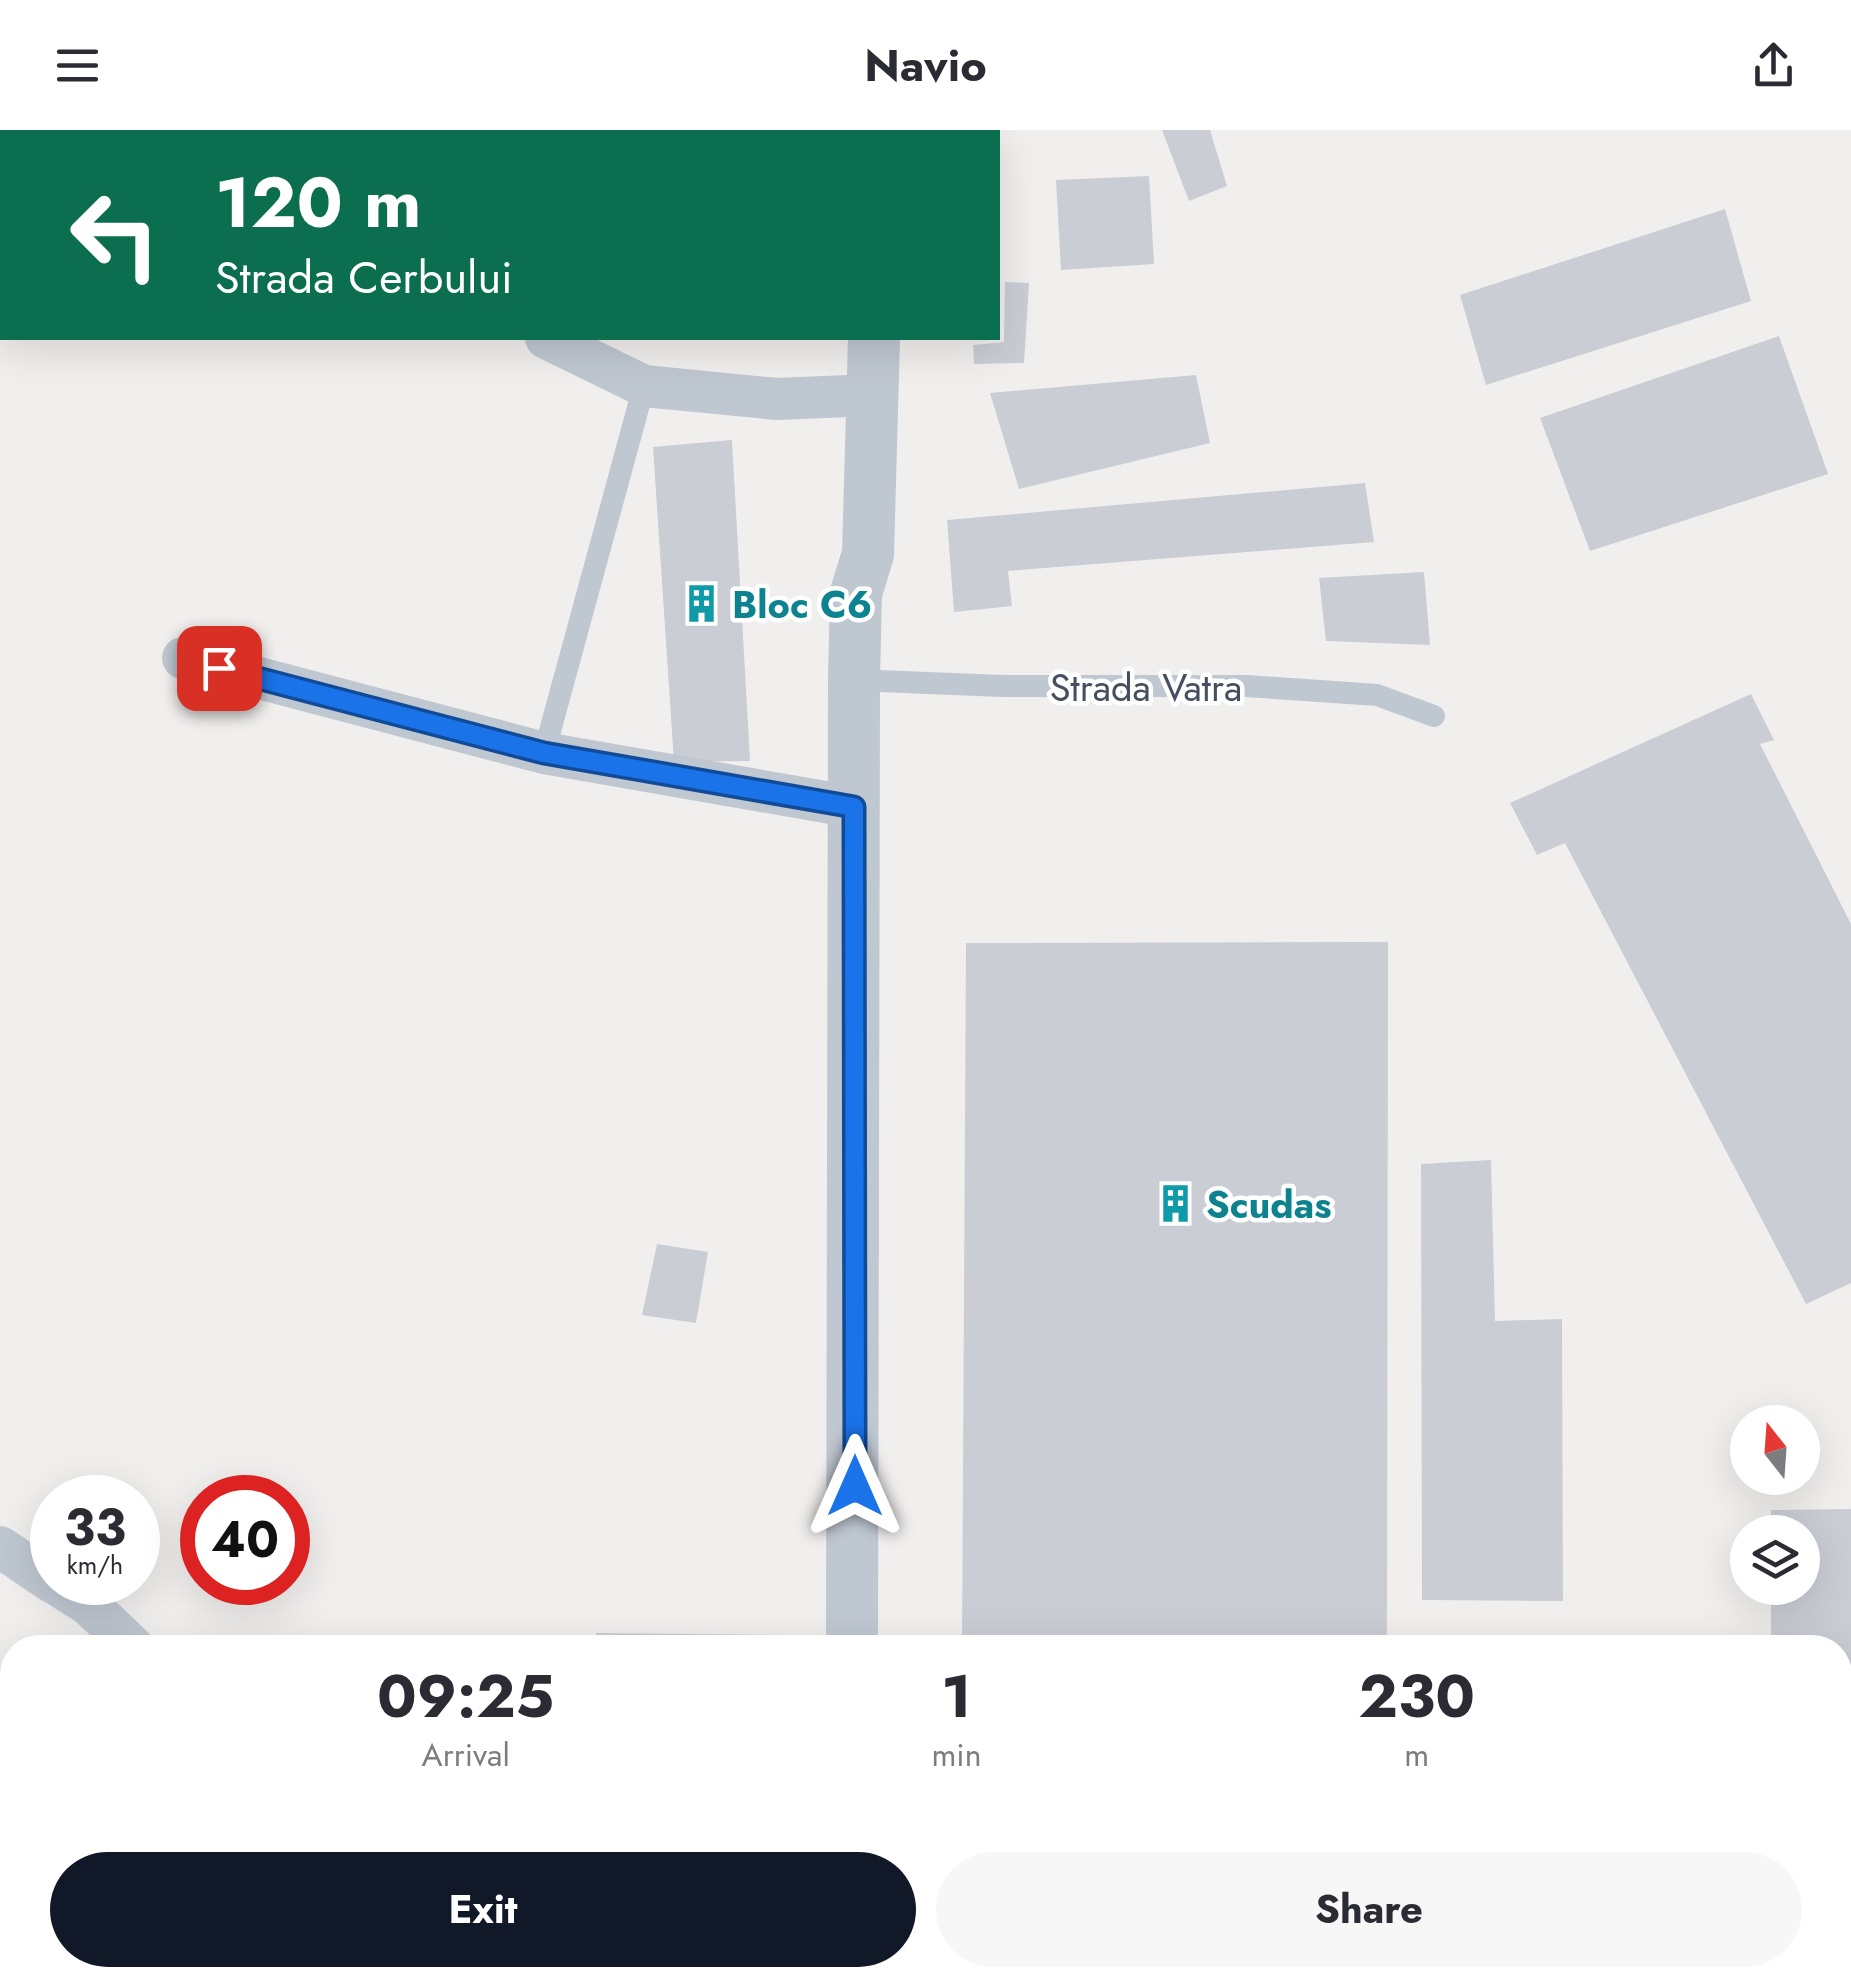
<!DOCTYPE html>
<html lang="en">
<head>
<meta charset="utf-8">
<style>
	:root { --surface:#fff; --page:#f7f7f7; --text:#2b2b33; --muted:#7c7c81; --accent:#111827 }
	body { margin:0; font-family:Jost,sans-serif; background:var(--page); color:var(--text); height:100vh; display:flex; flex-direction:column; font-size:38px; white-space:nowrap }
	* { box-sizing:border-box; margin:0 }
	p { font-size:32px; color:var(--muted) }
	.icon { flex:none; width:55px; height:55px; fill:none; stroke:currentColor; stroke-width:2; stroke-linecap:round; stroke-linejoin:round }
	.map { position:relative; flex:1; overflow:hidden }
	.details { position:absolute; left:0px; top:1505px; width:1852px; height:352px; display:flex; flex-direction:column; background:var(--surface); border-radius:40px 40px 0 0; box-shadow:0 10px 40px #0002 }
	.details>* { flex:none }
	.hud { position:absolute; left:0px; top:0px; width:1000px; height:210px; box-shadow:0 10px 40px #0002; background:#0b6e4f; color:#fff; overflow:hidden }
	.needle { width:65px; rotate:343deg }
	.fabs { position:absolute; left:1730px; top:1275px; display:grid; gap:20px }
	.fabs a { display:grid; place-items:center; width:90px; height:90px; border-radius:50%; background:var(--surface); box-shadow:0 10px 40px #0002; font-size:50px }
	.speed { position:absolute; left:30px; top:1345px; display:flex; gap:20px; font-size:50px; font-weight:700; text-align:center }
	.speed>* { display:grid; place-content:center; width:130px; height:130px; border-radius:50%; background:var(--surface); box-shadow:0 10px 40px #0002; line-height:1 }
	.speed small { font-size:25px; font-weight:400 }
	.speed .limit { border:15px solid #d22; background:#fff; color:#111 }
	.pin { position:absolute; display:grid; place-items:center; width:85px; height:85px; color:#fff; margin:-42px; border-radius:20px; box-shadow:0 5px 15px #0006 }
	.me { position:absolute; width:110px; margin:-55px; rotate:0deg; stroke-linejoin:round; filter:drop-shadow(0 0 8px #0008) }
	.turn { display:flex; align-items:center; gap:35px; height:210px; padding:0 50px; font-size:45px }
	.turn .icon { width:130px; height:130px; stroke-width:2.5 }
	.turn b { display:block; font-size:70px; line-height:85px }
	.eta { display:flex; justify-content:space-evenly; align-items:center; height:170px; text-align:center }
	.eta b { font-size:60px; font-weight:700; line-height:70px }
	.cta { display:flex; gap:20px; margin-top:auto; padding:20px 50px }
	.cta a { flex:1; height:115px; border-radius:60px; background:var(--accent); color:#fff; font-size:40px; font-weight:700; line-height:115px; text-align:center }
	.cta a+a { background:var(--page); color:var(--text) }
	header { display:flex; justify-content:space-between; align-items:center; height:130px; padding:0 50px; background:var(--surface); font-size:45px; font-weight:700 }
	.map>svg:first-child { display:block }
</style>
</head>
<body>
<header><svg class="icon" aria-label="menu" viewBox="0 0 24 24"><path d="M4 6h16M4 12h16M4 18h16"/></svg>Navio<svg class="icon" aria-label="share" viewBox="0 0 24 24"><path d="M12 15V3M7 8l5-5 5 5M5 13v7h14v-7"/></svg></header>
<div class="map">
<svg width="1851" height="1857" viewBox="0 0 1851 1857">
	<rect width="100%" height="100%" fill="#f1efee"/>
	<path fill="#cacdd4" d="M1162,0H1210L1227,56L1189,71Z
		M1149,46L1154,134L1061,140L1056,50Z
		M1725,79L1751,171L1486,255L1460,165Z
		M1005,152L1029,153L1024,233L974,234L973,215L1004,212Z
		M1779,206L1828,344L1590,421L1540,288Z
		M1196,245L1210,313L1019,359L990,263Z
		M732,310L750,631L674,632L653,317Z
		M1365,353L1374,412L1008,441L1012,476L954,482L947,390Z
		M1424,442L1430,515L1326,511L1319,448Z
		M1751,564L1774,610L1760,614L1851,794V1153L1806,1174L1565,713L1537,725L1510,673Z
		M1388,812L1387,1518H962L966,813Z
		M1491,1030L1495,1191L1562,1189L1563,1471L1422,1470L1421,1034Z
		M657,1114L708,1122L696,1193L642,1185Z
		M1851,1379V1582H1840V1518H1771V1458H1802V1402H1771V1380Z
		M596,1503L784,1505V1518H596Z
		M1840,1660H1851V1857H1843Z
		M1443,1845H1603V1857H1443Z
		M1713,1845H1803V1857H1713Z"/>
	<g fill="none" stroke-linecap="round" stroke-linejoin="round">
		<path stroke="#bfc7d1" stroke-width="22" d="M854,550L1002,556H1246L1377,565L1434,586
			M544,623L644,256"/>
		<path stroke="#bfc7d1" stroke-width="42" d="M220,0L224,2
			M546,208L644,256L777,269L873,265
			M183,528L544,623L854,677
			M0,1417L52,1452
			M53,1452L89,1475L134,1518
			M620,1845L821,1848"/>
		<path stroke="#bfc7d1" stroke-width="52" d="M871,0L872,2
			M852,1518L854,550L856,463L868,424L874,208
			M820,1857L822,1845"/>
	</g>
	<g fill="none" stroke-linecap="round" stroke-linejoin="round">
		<defs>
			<path id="route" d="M219,538L544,623L854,677L855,1356"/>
		</defs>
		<use href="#route" stroke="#114b97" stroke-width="25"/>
		<use href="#route" stroke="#1a73e8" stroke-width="18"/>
	</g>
	<defs>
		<symbol id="building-bare" viewBox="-9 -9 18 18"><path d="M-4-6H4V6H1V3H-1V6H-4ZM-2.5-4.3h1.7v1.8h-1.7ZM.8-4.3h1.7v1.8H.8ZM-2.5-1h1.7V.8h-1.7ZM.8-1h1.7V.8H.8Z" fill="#0f9aa8" stroke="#fff" stroke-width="2.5" paint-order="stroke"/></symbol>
	</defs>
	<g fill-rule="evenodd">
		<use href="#building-bare" x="674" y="446" width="55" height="55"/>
		<use href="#building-bare" x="1148" y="1046" width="55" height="55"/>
	</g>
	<g text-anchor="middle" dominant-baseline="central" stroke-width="9" stroke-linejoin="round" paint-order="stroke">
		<g font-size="38" font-weight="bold" fill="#0d838f" stroke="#fff" text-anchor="start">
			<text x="732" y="474">Bloc C6</text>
			<text x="1206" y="1074">Scudas</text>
		</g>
		<g font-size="38" fill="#464f5d" stroke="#fff">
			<text x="1146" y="557">Strada Vatra</text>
		</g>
	</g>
</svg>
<div class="fabs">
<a><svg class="needle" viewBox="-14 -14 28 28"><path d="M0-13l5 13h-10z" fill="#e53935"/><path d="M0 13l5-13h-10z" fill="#7c7c81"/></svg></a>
<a><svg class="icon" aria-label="layers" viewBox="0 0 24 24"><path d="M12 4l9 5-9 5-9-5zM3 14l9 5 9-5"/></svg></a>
</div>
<div class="speed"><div>33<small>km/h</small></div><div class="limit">40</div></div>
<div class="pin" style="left:219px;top:538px;background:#d93025"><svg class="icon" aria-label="arrive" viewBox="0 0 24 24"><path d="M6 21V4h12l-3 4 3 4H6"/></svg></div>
<svg class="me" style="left:855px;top:1356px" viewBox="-20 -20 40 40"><path d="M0-17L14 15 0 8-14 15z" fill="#1a73e8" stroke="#fff" stroke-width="4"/></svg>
<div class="hud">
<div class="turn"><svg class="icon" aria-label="left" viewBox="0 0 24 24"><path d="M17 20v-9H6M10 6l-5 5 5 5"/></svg><div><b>120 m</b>Strada Cerbului</div></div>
</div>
<section class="details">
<div class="eta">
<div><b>09:25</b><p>Arrival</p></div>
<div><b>1</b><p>min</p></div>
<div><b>230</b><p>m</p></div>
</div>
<div class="cta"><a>Exit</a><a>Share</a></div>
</section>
</div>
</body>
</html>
